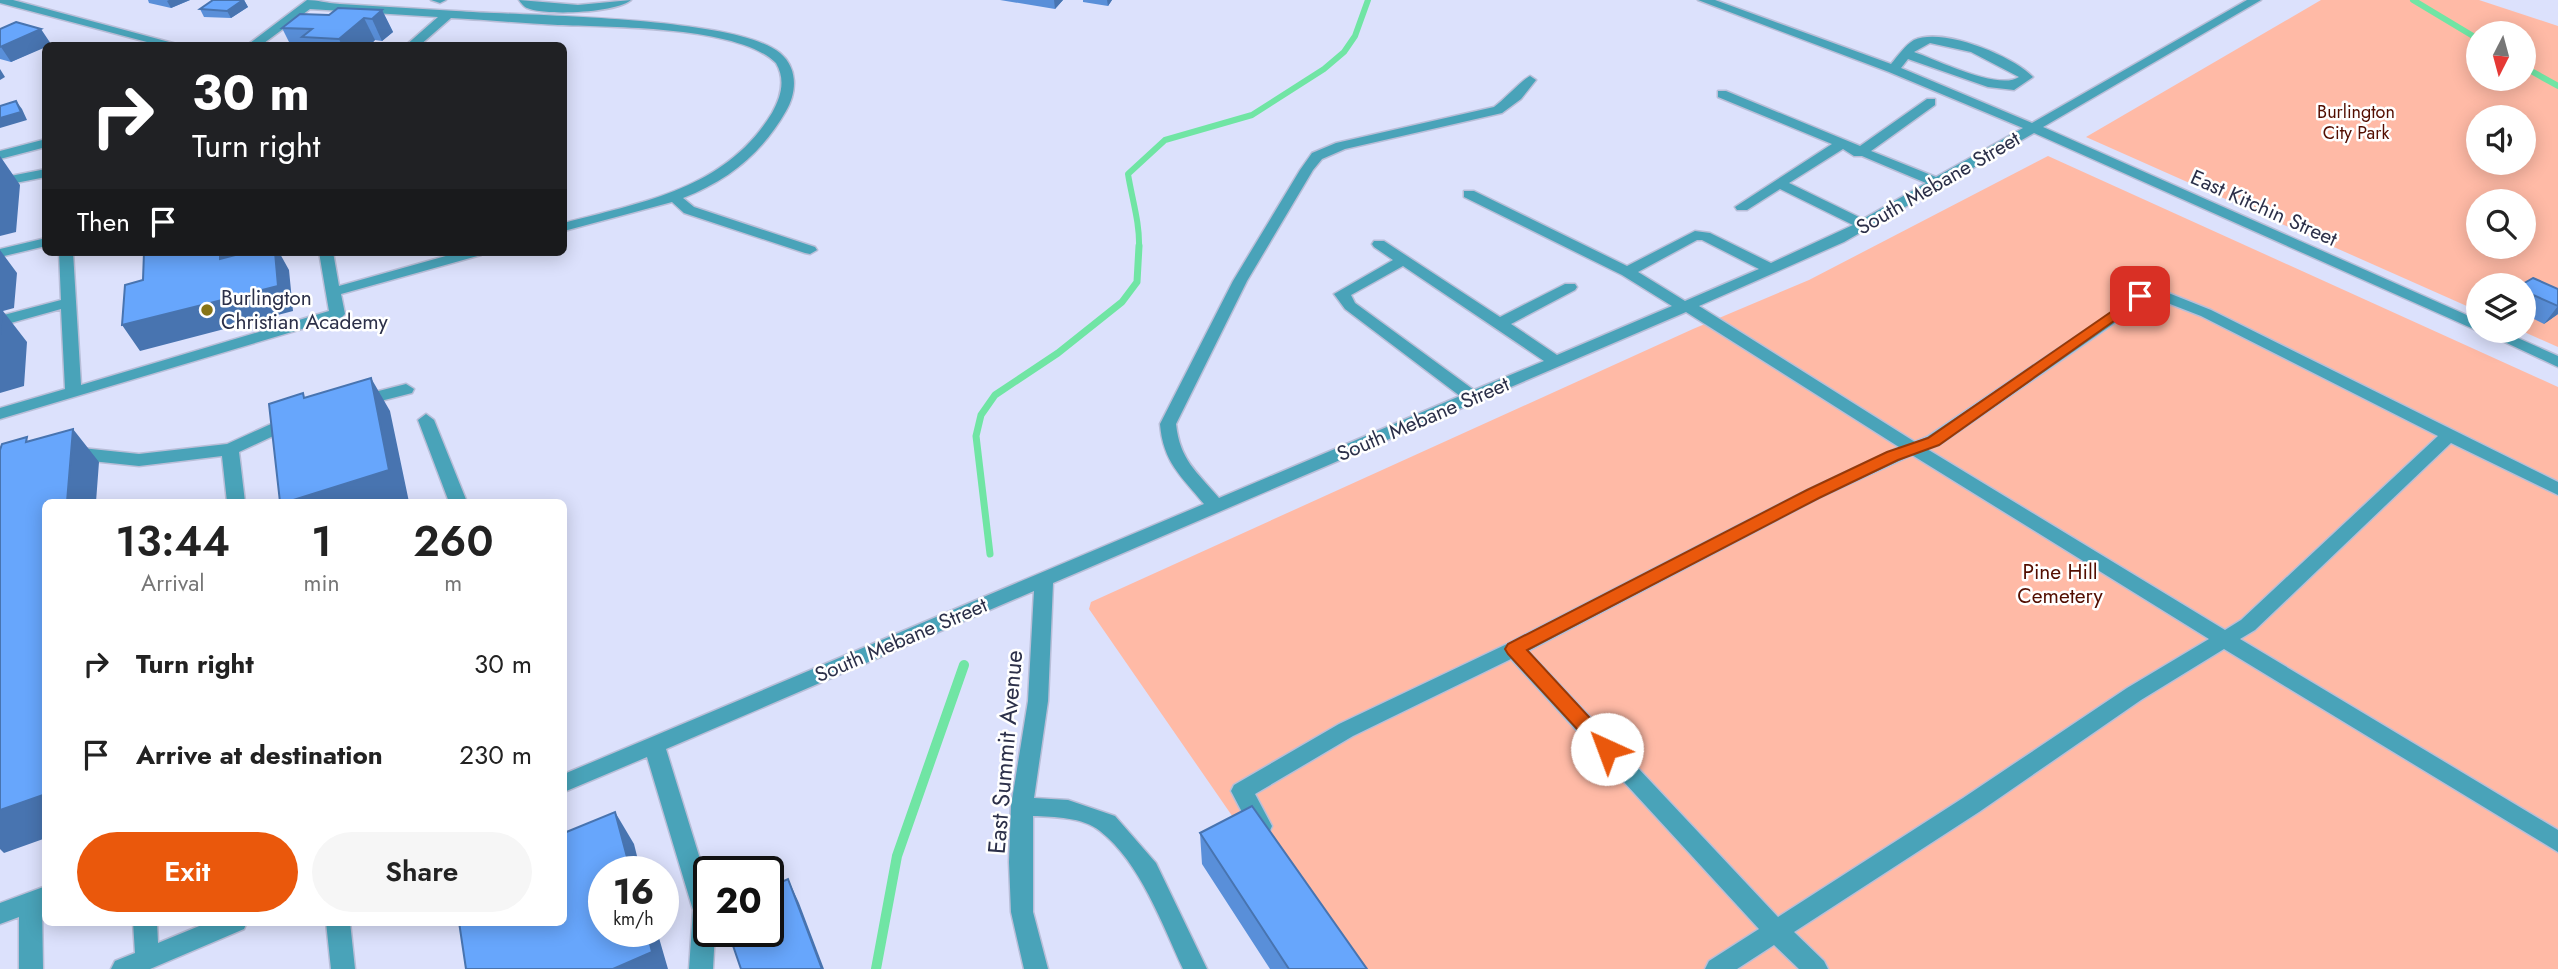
<!DOCTYPE html>
<html lang="en">
<head>
<meta charset="utf-8">
<style>
	:root { --surface:#fff; --page:#f6f6f6; --text:#222; --muted:#767676; --accent:#ea580c }
	body { margin:0; font-family:Jost,sans-serif; background:var(--page); color:var(--text); height:100vh; display:flex; flex-direction:column; font-size:26px; white-space:nowrap }
	* { box-sizing:border-box; margin:0 }
	p { font-size:23px; color:var(--muted) }
	.icon { flex:none; width:38px; height:38px; fill:none; stroke:currentColor; stroke-width:2; stroke-linecap:round; stroke-linejoin:round }
	.map { position:relative; flex:1; overflow:hidden }
	.side { position:absolute; left:42px; top:499px; width:525px; height:427px; display:flex; flex-direction:column; background:var(--surface); border-radius:10px; box-shadow:0 4px 18px #0003 }
	.side>* { flex:none }
	.hud { position:absolute; left:42px; top:42px; width:525px; height:214px; border-radius:10px; box-shadow:0 4px 18px #0003; background:#202124; color:#fff; overflow:hidden }
	.needle { width:46px; rotate:186deg }
	.fabs { position:absolute; left:2466px; top:21px; display:grid; gap:14px }
	.fabs a { display:grid; place-items:center; width:70px; height:70px; border-radius:50%; background:var(--surface); box-shadow:0 4px 18px #0003; font-size:35px }
	.speed { position:absolute; left:588px; top:856px; display:flex; gap:14px; font-size:35px; font-weight:700; text-align:center }
	.speed>* { display:grid; place-content:center; width:91px; height:91px; border-radius:50%; background:var(--surface); box-shadow:0 4px 18px #0003; line-height:1 }
	.speed small { font-size:18px; font-weight:400 }
	.speed .limit { border:4px solid #111; border-radius:10px; background:#fff; color:#111 }
	.pin { position:absolute; display:grid; place-items:center; width:60px; height:60px; color:#fff; margin:-30px; border-radius:14px; box-shadow:0 4px 10px #0006 }
	.me { position:absolute; width:77px; margin:-38px; rotate:317deg; stroke-linejoin:round; filter:drop-shadow(0 0 5px #0008) }
	.turn { display:flex; align-items:center; gap:24px; height:147px; padding:0 35px; font-size:32px }
	.turn .icon { width:91px; height:91px; stroke-width:2.5 }
	.turn b { display:block; font-size:49px; line-height:60px }
	.then { display:flex; align-items:center; height:66px; padding:0 35px; background:#0003; gap:14px; font-size:26px }
	.eta { display:flex; justify-content:space-evenly; align-items:center; height:119px; text-align:center }
	.eta b { font-size:42px; font-weight:600; line-height:49px }
	.action { display:flex; gap:14px; margin-top:auto; padding:14px 35px }
	.action a { flex:1; height:80px; border-radius:42px; background:var(--accent); color:#fff; font-size:28px; font-weight:600; line-height:80px; text-align:center }
	.action a+a { background:var(--page); color:var(--text) }
	ul { padding:0; list-style:none }
	li { display:flex; align-items:center; gap:21px; height:91px; padding:0 35px }
	li div { flex:1 }
	li b { display:block; font-size:26px }
	li em { font-style:normal }
	.map>svg:first-child { display:block }
</style>
</head>
<body>
<div class="map">
<svg width="2558" height="969" viewBox="0 0 2558 969">
	<rect width="100%" height="100%" fill="#dce1fc"/>
	<path fill="#ffbaa6" fill-rule="evenodd" d="M2321,0H2479L2558,26V347L2522,331L2524,285H2478V311L2086,137ZM2478,33H2524V79H2478ZM2478,117H2524V163H2478ZM2478,201H2524V247H2478Z
		M2048,156L2558,387V969H1338L1089,609L1091,602L1693,329L1809,280Z"/>
	<g fill="none" stroke-linecap="round" stroke-linejoin="round">
		<path stroke="#70e5a4" stroke-width="6" d="M2413,0L2478,39
			M2524,67L2558,86
			M1139,248C1140,223 1132,199 1128,174L1165,140L1252,115L1324,69L1344,52L1355,36L1368,0"/>
		<path stroke="#70e5a4" stroke-width="7" d="M990,554L976,436L981,415L995,395L1058,353L1122,302L1137,282L1139,246"/>
		<path stroke="#70e5a4" stroke-width="10" d="M876,969L897,856L964,665"/>
		<defs>
			<path id="minor" d="M0,0H13L184,46H162L0,3Z
				M307,0C319,0 324,3 340,4C378,6 417,9 456,11C522,16 735,16 780,53C798,68 797,92 786,111C762,153 729,180 683,198L694,207L815,247L817,250L810,254L805,253L684,213L672,202L564,231V223C643,202 726,189 772,113C781,97 786,80 776,63C739,26 610,27 558,25C522,23 487,20 451,18L419,46H405L438,17L310,9L260,46H246Z
				M431,0H446L440,3Z
				M519,0L578,5L631,0C615,13 545,16 527,8C524,7 521,3 519,0Z
				M1698,0H1715L1891,64C1898,56 1905,45 1914,40C1943,27 2013,56 2033,77L2014,90L1988,87L1908,59L1901,68L2032,123L2247,0H2261L2043,127L2478,320V331L2034,133L1844,242L1699,306L1915,442L1927,437L2151,286L2211,310L2558,482V495L2451,443L2255,630L2240,639L2558,830V852L2224,649L2141,700L1979,812L1794,932L1824,961L1828,969H1799L1774,945L1737,969H1705L1709,961L1759,929L1511,659L1353,736L1255,794L1272,826L1269,833L1261,835L1253,833L1231,791L1234,785L1339,724L1507,644L1807,490L1899,447L1686,312L1053,583L1048,701L1034,798L1068,800L1115,816L1156,863L1207,969H1183C1162,924 1140,862 1100,831C1083,817 1054,817 1033,816V912L1048,969H1024L1011,912L1009,862L1011,806L1028,701L1034,591L666,749L709,888V931H715L713,969H689L693,910L647,757L564,792V774L1204,504C1181,476 1163,462 1160,424L1233,281L1300,170L1312,153L1336,143L1494,107C1504,100 1522,80 1530,76L1536,80L1521,99L1502,113L1345,149L1322,159L1313,170L1247,281L1176,424C1180,460 1196,471 1219,498L1460,396L1345,309L1334,294L1393,260L1374,247L1372,244L1374,241H1384L1500,317L1565,284H1575L1577,287L1575,290L1511,324L1557,355L1672,306L1622,275L1464,197V191H1474L1627,266L1695,231L1710,233L1771,263L1853,225L1780,189L1747,210H1737L1735,207L1832,144L1718,97V91H1726L1860,146L1927,99H1935V105L1871,151L1936,177L2023,128L1889,72ZM1930,43L1971,52L2019,77C1999,91 1937,60 1914,52ZM1843,149L1854,156H1862L1926,183L1863,219L1789,183ZM1697,240H1702L1759,269L1685,301L1638,272ZM1403,266L1544,361L1474,390L1355,303L1351,295ZM2152,297L2201,316L2438,436L2241,620L2225,630L1927,449L1939,445ZM1912,455L2209,639L2127,688L1963,798L1778,917L1528,651L1819,498Z
				M46,139V147L0,159V151Z
				M46,169V177L0,186V178Z
				M46,238V246L0,257V249Z
				M59,252H73L81,385L329,311L319,252H333L339,286L460,252H483L481,255L341,294L345,314L342,317L0,419V408L65,389L61,309L0,326V316L61,300Z
				M2481,331H2502L2558,356V367Z
				M406,384L414,389L412,393L361,406L353,401L355,397Z
				M293,414L301,420L299,424L239,452L245,502H227L222,456L139,466L82,460L73,462L64,456L67,452L82,448L139,454L227,444Z
				M426,414L434,420L467,502H449L418,420Z
				M46,886V907L42,908L43,969H19V917L0,924V903Z
				M133,922H157L158,943L209,922H247L244,929L150,969H111L115,961L135,953Z
				M326,922H350L355,969H331Z"/>
		</defs>
		<use href="#minor" stroke="#b9bed8" stroke-width="3"/>
		<use href="#minor" fill="#49a3b9" fill-rule="evenodd"/>
	</g>
	<path fill="#598fd9" d="M148,0H190L171,8L149,3Z
		M244,0L248,7L231,18L204,17L200,9Z
		M1000,0H1063L1055,9Z
		M1083,0H1112L1108,6L1083,2Z
		M382,10L393,32L382,41L375,40L369,46H291L282,28L329,15Z
		M0,29L51,44L46,46L11,62L0,59Z
		M2524,285L2558,289V314L2544,324L2524,314Z
		M1200,833L1367,969H1270L1202,864Z"/>
	<path fill="#4874b0" d="M169,0H190L171,8L167,1Z
		M244,0L248,7L231,18L227,11Z
		M1054,0H1063L1055,9Z
		M1107,0H1112L1108,6Z
		M382,10L393,32L382,41L372,19Z
		M364,18L375,40L369,46H342L339,39Z
		M41,29L51,44L46,46V47L11,62L1,47Z
		M0,69L5,77L0,80Z
		M16,101L22,109L27,120L0,128V118Z
		M0,156L20,185L16,232L0,236Z
		M0,250L17,273L14,308L3,311L27,342L24,386L0,393Z
		M220,252H234L236,283L220,259Z
		M275,252H279L289,270L293,311L140,351L122,325Z
		M440,252H454L442,255Z
		M2558,306V314L2544,324Z
		M371,378L390,411L409,502H287Z
		M73,429L99,462L96,502H67Z
		M46,794V838L4,853L0,849V810Z
		M615,812L634,844L641,872H631Z
		M788,879L799,903L824,969H822Z
		M647,931H657L668,969H613Z"/>
	<path fill="#67a6fc" stroke="#4874b0" stroke-width="2" d="M213,0H243L227,11L200,9Z
		M338,8L382,10L372,19L364,18L339,39L302,37L312,29L282,28L300,14L329,15Z
		M16,22L41,29L0,47V29Z
		M16,101L21,112L0,118V106Z
		M144,252H220V259L247,252H275L278,286L122,325L125,285L143,280Z
		M2533,278L2558,289V306L2524,291V285H2521Z
		M0,310H2L0,336Z
		M371,378L389,470L287,502H280L269,404L303,393L304,398Z
		M73,429L67,502H46V794L0,810V450L2,444L27,437L26,442Z
		M1252,806L1367,969H1289L1200,833Z
		M615,812L631,872H604V931H647L652,952L613,969H466L459,922H564V833Z
		M788,879L822,969H741L728,931H768V888Z"/>
	<path fill="#ea580c" stroke="#983908" stroke-width="2" d="M2140,292L2147,296L2145,299L1939,445L1898,460L1819,498L1527,650L1614,744L1617,749L1614,755L1607,757L1601,755L1508,654L1505,649L1508,644L1807,490L1887,452L1928,438Z"/>
	<circle fill="#877417" stroke="#fff" stroke-width="2.5" cx="207" cy="310" r="7"/>
	<g text-anchor="middle" dominant-baseline="central" stroke-width="5" stroke-linejoin="round" paint-order="stroke">
		<g font-size="18" fill="#530e00" stroke="#fff">
			<text x="2356" y="112">Burlington<tspan x="2356" dy="21">City Park</tspan></text>
		</g>
		<g font-size="21" fill="#2c3049" stroke="#fff">
			<text transform="translate(1938 183) rotate(-30)">South Mebane Street</text>
			<text transform="translate(2264 208) rotate(24)">East Kitchin Street</text>
			<text transform="translate(1423 419) rotate(-23)">South Mebane Street</text>
			<text transform="translate(901 640) rotate(-23)">South Mebane Street</text>
		</g>
		<g font-size="21" fill="#2c3049" stroke="#fff" text-anchor="start">
			<text x="221" y="298">Burlington<tspan x="221" dy="24">Christian Academy</tspan></text>
		</g>
		<g font-size="21" fill="#530e00" stroke="#fff">
			<text x="2060" y="572">Pine Hill<tspan x="2060" dy="24">Cemetery</tspan></text>
		</g>
		<g font-size="24" fill="#2c3049" stroke="#fff">
			<text transform="translate(1005 752) rotate(-85)">East Summit Avenue</text>
		</g>
	</g>
</svg>
<div class="fabs">
<a><svg class="needle" viewBox="-14 -14 28 28"><path d="M0-13l5 13h-10z" fill="#e53935"/><path d="M0 13l5-13h-10z" fill="#767676"/></svg></a>
<a><svg class="icon" aria-label="sound" viewBox="0 0 24 24"><path d="M4 9h4l5-4v14l-5-4H4zM17 9q2 3 0 6"/></svg></a>
<a><svg class="icon" aria-label="search" viewBox="0 0 24 24"><circle cx="10" cy="10" r="6"/><path d="M15 15l6 6"/></svg></a>
<a><svg class="icon" aria-label="layers" viewBox="0 0 24 24"><path d="M12 4l9 5-9 5-9-5zM3 14l9 5 9-5"/></svg></a>
</div>
<div class="speed"><div>16<small>km/h</small></div><div class="limit">20</div></div>
<div class="pin" style="left:2140px;top:296px;background:#d93025"><svg class="icon" aria-label="arrive" viewBox="0 0 24 24"><path d="M6 21V4h12l-3 4 3 4H6"/></svg></div>
<svg class="me" style="left:1607px;top:749px" viewBox="-20 -20 40 40"><circle r="19" fill="#fff"/><path d="M0-13L10 11 0 6-10 11z" fill="#ea580c"/></svg>
<div class="hud">
<div class="turn"><svg class="icon" aria-label="right" viewBox="0 0 24 24"><path d="M7 20v-9h11M14 6l5 5-5 5"/></svg><div><b>30 m</b>Turn right</div></div>
<div class="then">Then<svg class="icon" aria-label="arrive" viewBox="0 0 24 24"><path d="M6 21V4h12l-3 4 3 4H6"/></svg></div>
</div>
<section class="side">
<div class="eta">
<div><b>13:44</b><p>Arrival</p></div>
<div><b>1</b><p>min</p></div>
<div><b>260</b><p>m</p></div>
</div>
<ul>
<li><svg class="icon" aria-label="right" viewBox="0 0 24 24"><path d="M7 20v-9h11M14 6l5 5-5 5"/></svg><div><b>Turn right</b></div><em>30 m</em></li>
<li><svg class="icon" aria-label="arrive" viewBox="0 0 24 24"><path d="M6 21V4h12l-3 4 3 4H6"/></svg><div><b>Arrive at destination</b></div><em>230 m</em></li>
</ul>
<div class="action"><a>Exit</a><a>Share</a></div>
</section>
</div>
</body>
</html>
